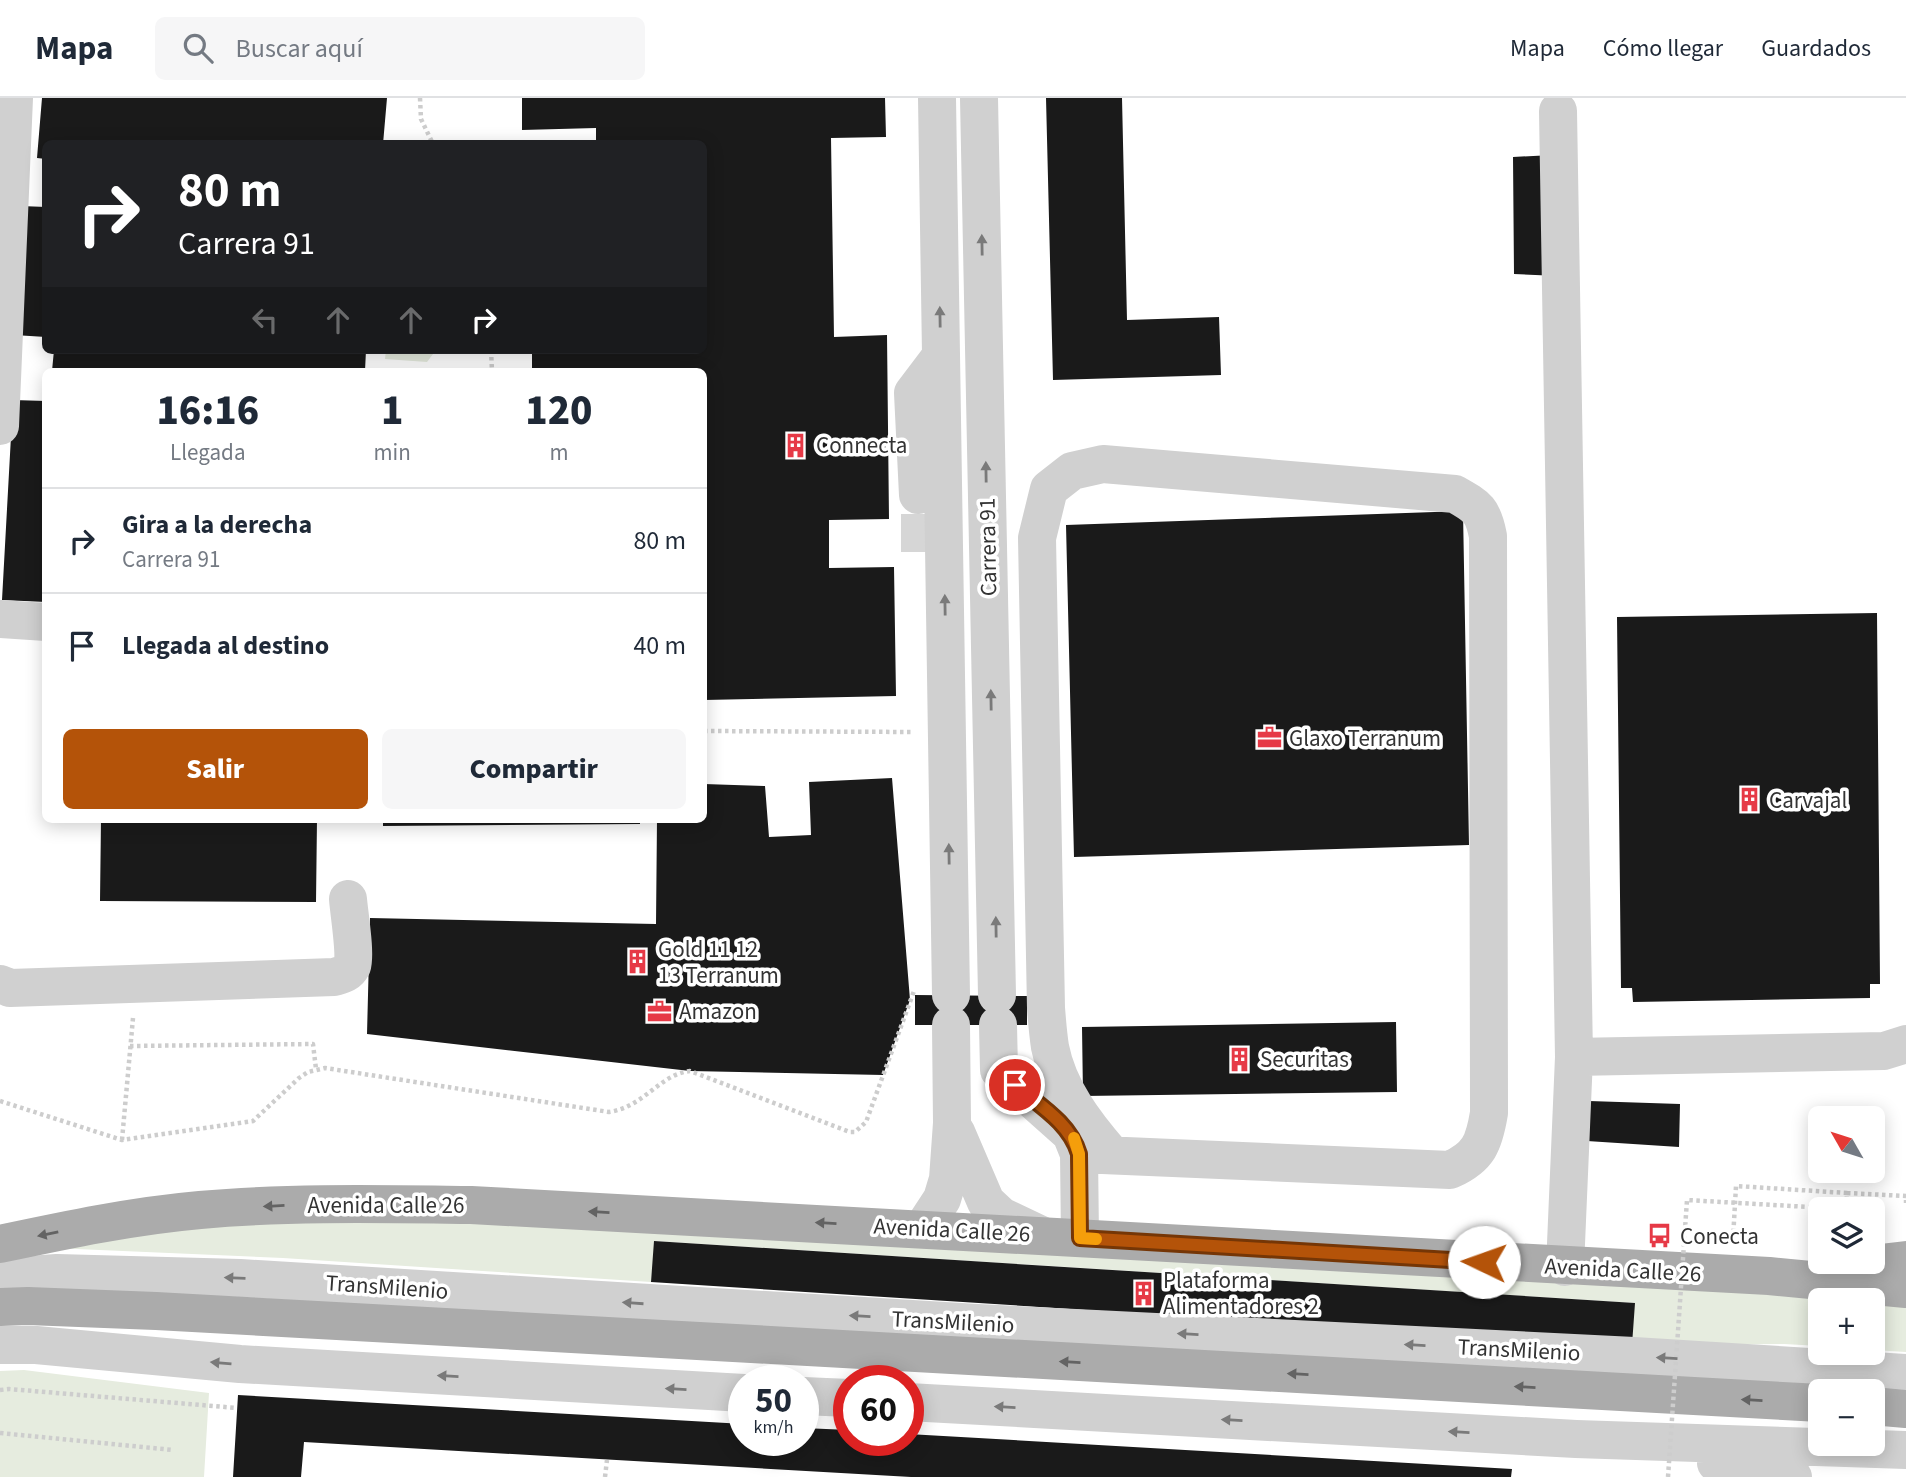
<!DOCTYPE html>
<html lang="es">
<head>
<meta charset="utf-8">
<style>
	:root { --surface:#fff; --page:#f6f6f7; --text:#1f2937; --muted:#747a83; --line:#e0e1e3; --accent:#b45309 }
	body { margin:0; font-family:"Source Sans 3",sans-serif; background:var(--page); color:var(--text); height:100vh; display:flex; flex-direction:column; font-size:26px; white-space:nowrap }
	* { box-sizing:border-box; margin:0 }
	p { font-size:23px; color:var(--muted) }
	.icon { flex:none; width:38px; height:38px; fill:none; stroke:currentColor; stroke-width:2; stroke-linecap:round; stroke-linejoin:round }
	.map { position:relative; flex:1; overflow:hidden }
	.panel { position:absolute; left:42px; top:270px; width:665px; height:455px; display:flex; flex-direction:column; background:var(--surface); border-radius:10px; box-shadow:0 4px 18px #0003 }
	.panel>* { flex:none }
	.hud { position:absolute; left:42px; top:42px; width:665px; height:214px; border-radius:10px; box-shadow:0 4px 18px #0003; background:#202124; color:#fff; overflow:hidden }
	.needle { width:46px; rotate:309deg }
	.buttons { position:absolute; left:1808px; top:1008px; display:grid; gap:14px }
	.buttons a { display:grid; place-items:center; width:77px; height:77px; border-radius:10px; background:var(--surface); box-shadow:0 4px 18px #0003; font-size:35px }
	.speed { position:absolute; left:728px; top:1267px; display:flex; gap:14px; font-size:35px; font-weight:700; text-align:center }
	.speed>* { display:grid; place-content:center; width:91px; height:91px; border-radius:50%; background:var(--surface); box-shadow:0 4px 18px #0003; line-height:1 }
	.speed small { font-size:18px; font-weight:400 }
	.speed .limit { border:10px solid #d22; background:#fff; color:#111 }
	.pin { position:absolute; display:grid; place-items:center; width:60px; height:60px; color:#fff; margin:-30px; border:4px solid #fff; border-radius:50%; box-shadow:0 2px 7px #0007 }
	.me { position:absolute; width:77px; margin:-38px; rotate:273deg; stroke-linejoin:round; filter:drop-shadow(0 0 5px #0008) }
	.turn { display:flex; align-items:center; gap:24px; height:147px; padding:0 21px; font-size:32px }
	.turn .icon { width:91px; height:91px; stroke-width:2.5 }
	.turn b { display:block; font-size:49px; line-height:60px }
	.lanes { display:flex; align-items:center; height:66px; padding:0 21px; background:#0003; justify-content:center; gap:35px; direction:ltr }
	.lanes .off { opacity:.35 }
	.eta { display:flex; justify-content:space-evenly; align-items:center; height:119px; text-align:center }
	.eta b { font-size:42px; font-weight:800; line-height:49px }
	.cta { display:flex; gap:14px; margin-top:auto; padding:14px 21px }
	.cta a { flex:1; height:80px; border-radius:10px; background:var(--accent); color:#fff; font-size:28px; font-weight:800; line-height:80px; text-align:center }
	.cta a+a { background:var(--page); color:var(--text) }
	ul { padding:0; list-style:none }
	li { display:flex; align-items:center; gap:21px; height:105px; padding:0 21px; border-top:2px solid var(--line) }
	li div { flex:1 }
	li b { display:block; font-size:26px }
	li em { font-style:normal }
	header { display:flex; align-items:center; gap:42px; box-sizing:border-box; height:98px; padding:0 35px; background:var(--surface); border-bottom:2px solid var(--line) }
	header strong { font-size:33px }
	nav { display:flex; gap:38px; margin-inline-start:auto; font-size:24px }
	.search { width:490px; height:63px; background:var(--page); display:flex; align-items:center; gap:18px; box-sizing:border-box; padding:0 24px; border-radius:10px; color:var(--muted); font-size:26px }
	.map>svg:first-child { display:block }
</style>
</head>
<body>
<header>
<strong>Mapa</strong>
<div class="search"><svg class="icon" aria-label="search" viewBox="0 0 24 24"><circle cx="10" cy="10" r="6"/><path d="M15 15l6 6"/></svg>Buscar aquí</div>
<nav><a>Mapa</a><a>Cómo llegar</a><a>Guardados</a></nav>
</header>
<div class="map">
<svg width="1906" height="1379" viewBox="0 0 1906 1379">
	<rect width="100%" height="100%" fill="#fff"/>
	<path fill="#e6ecdf" d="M386,252H436L427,264L385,261Z
		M413,1120L661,1130L1317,1172L1652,1186L1886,1202L1906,1205V1254L1873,1252L1872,1202H1820V1248L1784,1246L1632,1247L1634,1205L655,1143L651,1184L283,1160L30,1149L210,1126Z
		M24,1272L209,1295L204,1379H0V1273Z"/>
	<path fill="#1a1a1a" d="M42,0H387L383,46H46V61L37,60Z
		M522,0H885L886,39L831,40L834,239L887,237L889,421L829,422V470L894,469L896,598L704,602V273H532V252H704V46H596V30L522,32Z
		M1046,0H1122L1127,222L1219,219L1221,277L1053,282Z
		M1552,57L1558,178L1514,176L1513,59Z
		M21,108L46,109V239L14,237Z
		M54,252H366L365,273H52Z
		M13,302L46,303V504L2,502Z
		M1463,413L1469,747L1074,759L1066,427Z
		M1877,515L1880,886H1870V900L1633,904L1632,890H1621L1617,519Z
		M892,680L910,902L883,977L690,973L367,936L370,820L656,826L657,721H704V686L765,688L769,739L811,737L809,684Z
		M101,721H317L316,804L100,803Z
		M383,721H640V726L383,728Z
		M915,897L1027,898V927H915Z
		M1396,924L1397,994L1083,998L1082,929Z
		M1589,1003L1680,1006L1679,1049L1587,1043Z
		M654,1143L1635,1205L1632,1247L651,1184Z
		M238,1297L744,1326V1342H803V1330L849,1332V1342H908V1336L1512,1371L1511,1379H911L304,1344L301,1379H233Z"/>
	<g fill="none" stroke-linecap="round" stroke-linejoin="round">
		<path stroke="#d6d6d6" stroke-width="38" stroke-dasharray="38 19" stroke-linecap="butt" d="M920,416V470"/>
		<path stroke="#cdcdcd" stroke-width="4.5" stroke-dasharray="3.5 3.5" stroke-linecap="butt" d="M420,0L421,21L433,46
			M491,252L492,273
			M704,633L913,634
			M130,948L313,946L316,971
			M0,1003L122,1042L253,1023L299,980L308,974L325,970L609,1014C644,1009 660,976 690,973L850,1034H855L866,1024L914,893
			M122,1042L133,920
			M1847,1095L1906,1098V1105
			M1733,1141L1736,1088L1847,1095L1846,1111
			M0,1292L9,1291L237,1310
			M0,1335L173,1352
			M605,1379L607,1362"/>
		<path stroke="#d0d0d0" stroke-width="38" d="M937,0L951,897
			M979,0L997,897
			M1558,13L1574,959L1565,1169
			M0,328L14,0
			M918,397L913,295L941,258
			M0,521L46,524
			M0,886L10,890L334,879C341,877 348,876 352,868C356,856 349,815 348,801
			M998,927L999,972L1071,1036L1079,1056L1080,1140
			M1574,959L1884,953L1906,946
			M956,1034L986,1104L1001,1118L1041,1137
			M1079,1056L1450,1072C1479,1059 1484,1045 1489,1015L1488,438C1483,412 1478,409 1455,396L1103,366L1072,373L1049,391L1037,440L1046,910C1047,923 1048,936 1050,949C1058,991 1085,1026 1112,1057
			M923,1130L942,1101L948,1081L952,1025L951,927
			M0,1179L57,1175L240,1180L977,1225L1634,1258L1906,1275
			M0,1247H36L240,1266L744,1295
			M803,1298L849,1300
			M908,1304L1576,1341L1906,1352
			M1716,1365L1793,1379"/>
		<path stroke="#ababab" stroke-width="38" d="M0,1146C66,1132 132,1118 200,1112C290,1104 381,1106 471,1107L1769,1178L1906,1191
			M1846,1169L1906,1162
			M0,1209L28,1208L156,1213L1820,1305
			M1872,1308L1906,1311"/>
		<path stroke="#cdcdcd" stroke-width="4.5" stroke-dasharray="3.5 3.5" stroke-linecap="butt" d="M1668,1379L1687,1102L1844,1111"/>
	</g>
	<defs><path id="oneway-solid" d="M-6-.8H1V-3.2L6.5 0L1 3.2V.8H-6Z" transform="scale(1.75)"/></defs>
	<g fill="#7a7a7a">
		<use href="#oneway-solid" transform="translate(982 147) rotate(-91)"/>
		<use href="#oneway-solid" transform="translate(940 219) rotate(-91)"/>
		<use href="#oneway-solid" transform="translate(986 374) rotate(-91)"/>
		<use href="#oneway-solid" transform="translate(945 507) rotate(-91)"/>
		<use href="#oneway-solid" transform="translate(991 602) rotate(-91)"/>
		<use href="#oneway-solid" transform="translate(949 756) rotate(-91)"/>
		<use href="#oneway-solid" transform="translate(996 829) rotate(-91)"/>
		<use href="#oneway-solid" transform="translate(235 1180) rotate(-178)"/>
		<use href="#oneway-solid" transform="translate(633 1205) rotate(-176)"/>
		<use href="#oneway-solid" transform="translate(860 1218) rotate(-177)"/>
		<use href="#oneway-solid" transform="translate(1188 1236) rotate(-177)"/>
		<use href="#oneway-solid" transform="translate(1415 1247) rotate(-177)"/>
		<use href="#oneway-solid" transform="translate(1667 1260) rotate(-177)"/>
		<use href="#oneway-solid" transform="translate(221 1265) rotate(-175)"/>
		<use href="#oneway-solid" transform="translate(448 1278) rotate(-177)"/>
		<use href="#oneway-solid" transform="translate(676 1291) rotate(-177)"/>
		<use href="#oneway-solid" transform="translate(1005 1309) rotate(-177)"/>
		<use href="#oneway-solid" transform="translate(1232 1322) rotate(-177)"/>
		<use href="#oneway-solid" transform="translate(1459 1334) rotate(-177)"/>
	</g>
	<g fill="#636363">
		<use href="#oneway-solid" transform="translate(274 1108) rotate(177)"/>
		<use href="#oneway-solid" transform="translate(599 1114) rotate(-177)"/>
		<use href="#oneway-solid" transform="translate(826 1125) rotate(-177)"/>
		<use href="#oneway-solid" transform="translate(48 1136) rotate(168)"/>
		<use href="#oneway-solid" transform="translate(1070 1264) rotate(-177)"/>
		<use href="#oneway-solid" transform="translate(1298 1276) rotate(-177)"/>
		<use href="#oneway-solid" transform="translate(1525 1289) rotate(-177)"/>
		<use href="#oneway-solid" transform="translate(1752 1302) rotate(-177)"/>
	</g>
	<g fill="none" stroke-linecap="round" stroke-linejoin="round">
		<defs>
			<path id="route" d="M1015,987C1039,1007 1070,1025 1079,1056L1080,1140L1484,1164"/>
		</defs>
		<use href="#route" stroke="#753606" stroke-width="18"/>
		<use href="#route" stroke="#b45309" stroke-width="12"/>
		<path stroke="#f59e0b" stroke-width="12" d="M1074,1040L1079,1056L1080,1140L1096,1141"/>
	</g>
	<defs>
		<symbol id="building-bare" viewBox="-9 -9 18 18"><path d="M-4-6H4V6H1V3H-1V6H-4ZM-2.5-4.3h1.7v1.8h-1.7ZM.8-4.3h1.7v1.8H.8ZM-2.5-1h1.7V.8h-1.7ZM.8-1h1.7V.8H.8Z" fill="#e63946" stroke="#fff" stroke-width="2.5" paint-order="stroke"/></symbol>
		<symbol id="office-bare" viewBox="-9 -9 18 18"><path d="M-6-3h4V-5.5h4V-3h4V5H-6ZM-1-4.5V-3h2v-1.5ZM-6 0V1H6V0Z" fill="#e63946" stroke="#fff" stroke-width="2.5" paint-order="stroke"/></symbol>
		<symbol id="bus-bare" viewBox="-9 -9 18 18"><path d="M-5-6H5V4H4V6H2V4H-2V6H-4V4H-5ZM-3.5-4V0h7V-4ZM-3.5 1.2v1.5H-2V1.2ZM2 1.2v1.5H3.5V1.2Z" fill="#e63946" stroke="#fff" stroke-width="2.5" paint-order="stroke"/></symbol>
	</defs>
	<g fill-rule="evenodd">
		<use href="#building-bare" x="778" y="330" width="35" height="35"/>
		<use href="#office-bare" x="1252" y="622" width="35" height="35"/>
		<use href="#building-bare" x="1732" y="684" width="35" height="35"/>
		<use href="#building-bare" x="620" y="846" width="35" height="35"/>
		<use href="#office-bare" x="642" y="896" width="35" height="35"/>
		<use href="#building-bare" x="1222" y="944" width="35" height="35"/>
		<use href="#bus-bare" x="1642" y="1120" width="35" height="35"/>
		<use href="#building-bare" x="1126" y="1178" width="35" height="35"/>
	</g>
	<g text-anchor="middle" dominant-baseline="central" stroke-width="7" stroke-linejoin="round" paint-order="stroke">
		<g font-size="23" fill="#333" stroke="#fff" text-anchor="start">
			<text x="816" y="347">Connecta</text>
			<text x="1289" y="640">Glaxo Terranum</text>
			<text x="1769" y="702">Carvajal</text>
			<text x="658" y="851">Gold 11 12<tspan x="658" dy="26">13 Terranum</tspan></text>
			<text x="679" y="913">Amazon</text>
			<text x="1260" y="961">Securitas</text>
			<text x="1680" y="1138">Conecta</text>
			<text x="1163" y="1182">Plataforma<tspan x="1163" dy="26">Alimentadores 2</tspan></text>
		</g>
		<g font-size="23" fill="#333" stroke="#fff">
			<text transform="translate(988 449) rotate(-91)">Carrera 91</text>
			<text x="386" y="1107">Avenida Calle 26</text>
			<text transform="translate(952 1132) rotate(3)">Avenida Calle 26</text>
			<text transform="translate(1623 1172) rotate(3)">Avenida Calle 26</text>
			<text transform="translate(387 1189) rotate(4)">TransMilenio</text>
			<text transform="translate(953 1224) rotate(3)">TransMilenio</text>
			<text transform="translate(1519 1252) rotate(3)">TransMilenio</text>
		</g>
	</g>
</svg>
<div class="buttons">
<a><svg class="needle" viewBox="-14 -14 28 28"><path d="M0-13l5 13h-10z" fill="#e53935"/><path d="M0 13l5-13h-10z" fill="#747a83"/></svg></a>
<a><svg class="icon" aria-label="layers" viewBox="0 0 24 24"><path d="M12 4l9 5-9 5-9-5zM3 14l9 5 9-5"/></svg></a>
<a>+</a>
<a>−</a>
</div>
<div class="speed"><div>50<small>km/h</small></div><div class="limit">60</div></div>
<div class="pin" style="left:1015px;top:987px;background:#d93025"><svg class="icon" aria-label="arrive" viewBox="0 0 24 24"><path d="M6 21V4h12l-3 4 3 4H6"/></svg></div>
<svg class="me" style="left:1484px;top:1164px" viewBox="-20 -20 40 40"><circle r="19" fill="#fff"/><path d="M0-13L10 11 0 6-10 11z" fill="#b45309"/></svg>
<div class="hud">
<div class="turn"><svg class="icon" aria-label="right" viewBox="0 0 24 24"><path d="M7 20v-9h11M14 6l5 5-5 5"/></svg><div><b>80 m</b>Carrera 91</div></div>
<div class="lanes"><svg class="icon off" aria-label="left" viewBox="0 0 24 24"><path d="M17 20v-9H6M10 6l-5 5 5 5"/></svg><svg class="icon off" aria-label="ahead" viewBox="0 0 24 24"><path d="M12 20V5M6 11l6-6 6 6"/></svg><svg class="icon off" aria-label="ahead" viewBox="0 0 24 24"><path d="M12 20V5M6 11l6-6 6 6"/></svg><svg class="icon" aria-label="right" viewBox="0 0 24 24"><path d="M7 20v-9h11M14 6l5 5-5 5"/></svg></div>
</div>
<section class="panel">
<div class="eta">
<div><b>16:16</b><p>Llegada</p></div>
<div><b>1</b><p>min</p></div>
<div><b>120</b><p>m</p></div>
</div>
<ul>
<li><svg class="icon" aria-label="right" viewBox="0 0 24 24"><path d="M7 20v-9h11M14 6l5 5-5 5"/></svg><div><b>Gira a la derecha</b><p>Carrera 91</p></div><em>80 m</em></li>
<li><svg class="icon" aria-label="arrive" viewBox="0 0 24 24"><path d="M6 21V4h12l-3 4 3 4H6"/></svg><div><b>Llegada al destino</b></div><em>40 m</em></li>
</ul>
<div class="cta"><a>Salir</a><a>Compartir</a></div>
</section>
</div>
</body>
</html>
